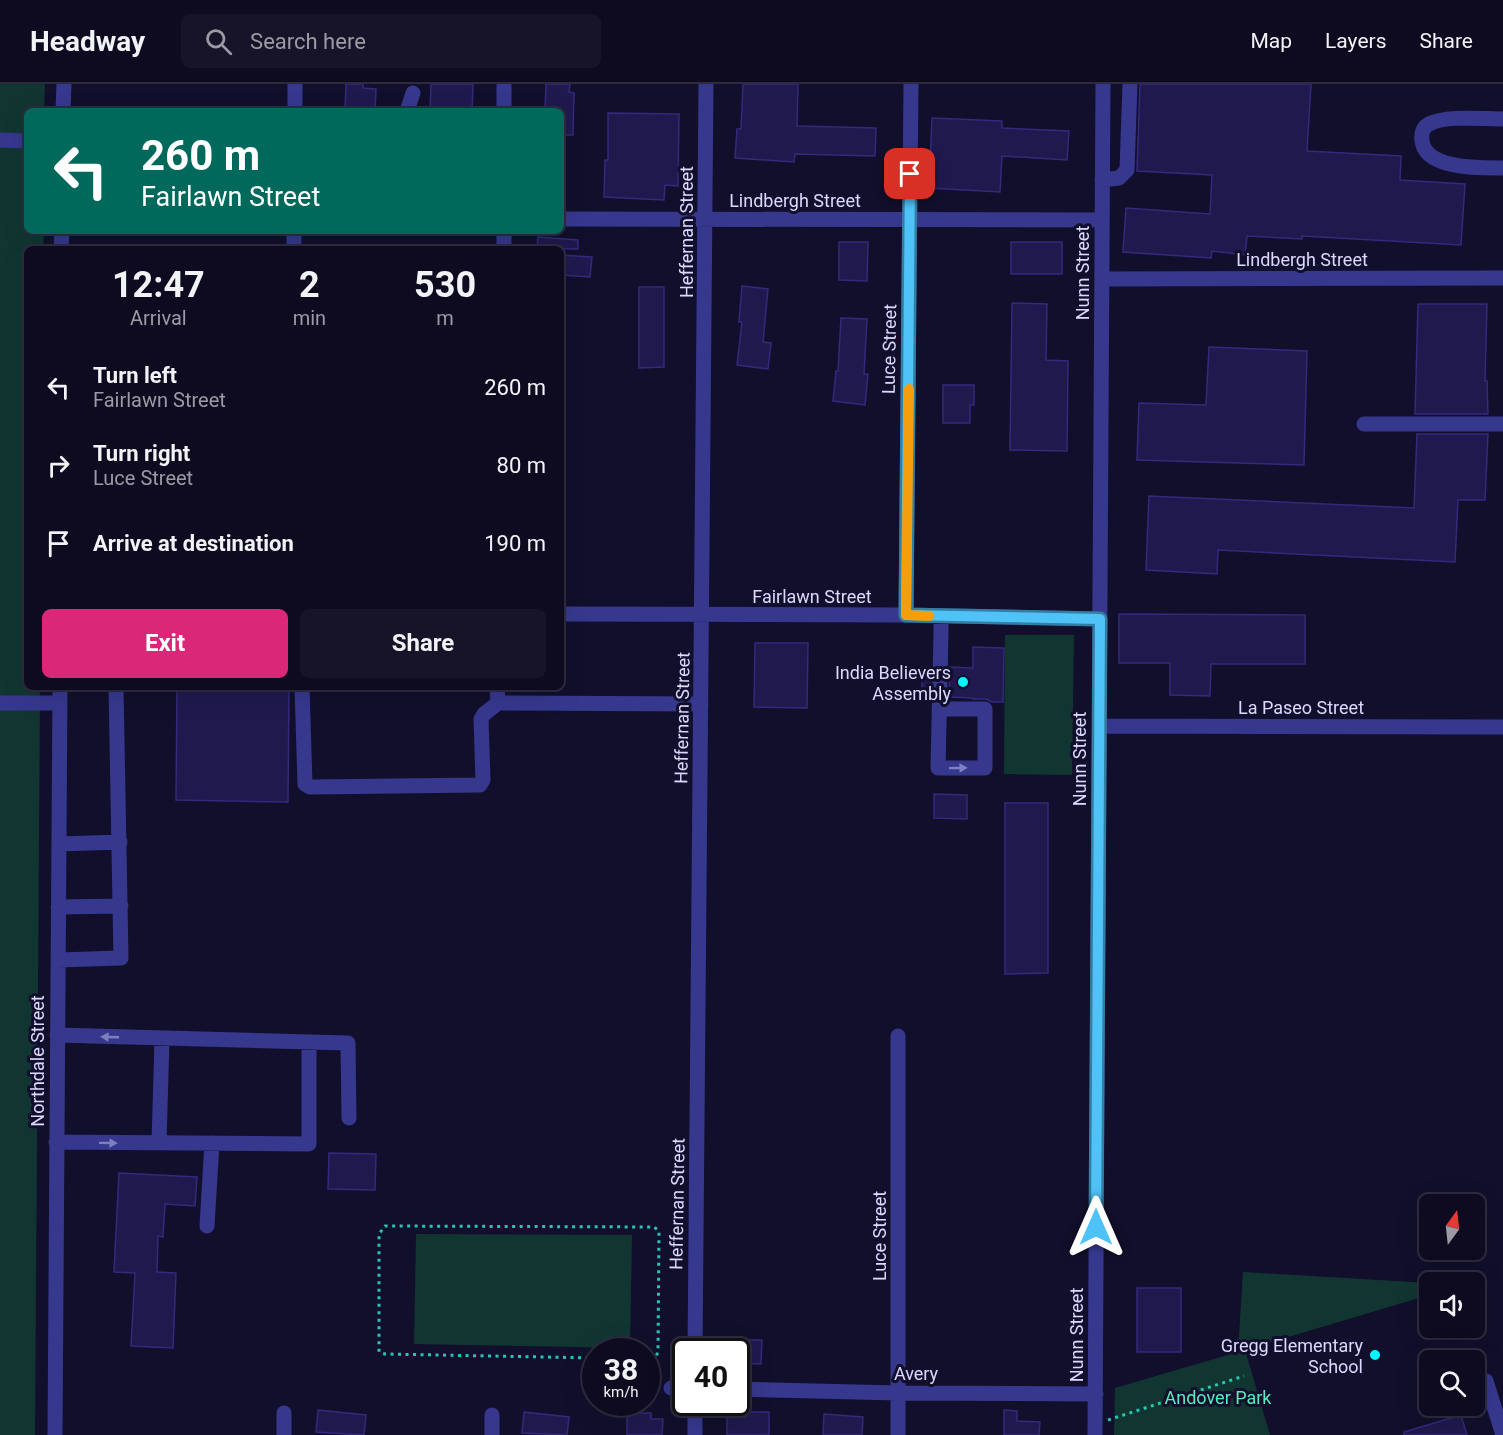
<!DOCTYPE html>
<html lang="en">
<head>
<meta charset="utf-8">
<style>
	:root { --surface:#0e0b21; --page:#17142a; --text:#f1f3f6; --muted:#9b9ba5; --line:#2e2b3f; --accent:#db2777 }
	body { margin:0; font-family:Roboto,sans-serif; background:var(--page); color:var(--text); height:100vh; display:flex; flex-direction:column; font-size:22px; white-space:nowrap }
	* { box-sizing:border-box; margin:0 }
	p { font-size:20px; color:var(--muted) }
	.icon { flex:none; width:33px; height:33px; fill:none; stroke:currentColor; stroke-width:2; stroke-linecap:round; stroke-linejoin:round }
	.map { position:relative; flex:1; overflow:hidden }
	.details { position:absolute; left:24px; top:162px; width:540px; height:444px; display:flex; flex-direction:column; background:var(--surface); border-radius:9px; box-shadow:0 6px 24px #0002,0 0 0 2px var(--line) }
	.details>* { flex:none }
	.hud { position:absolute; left:24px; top:24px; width:540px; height:126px; border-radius:9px; box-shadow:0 6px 24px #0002,0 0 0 2px var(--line); background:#00695c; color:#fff; overflow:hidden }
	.needle { width:39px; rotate:15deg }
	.buttons { position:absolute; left:1419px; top:1110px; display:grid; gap:12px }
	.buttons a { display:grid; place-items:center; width:66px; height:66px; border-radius:9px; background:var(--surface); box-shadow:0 6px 24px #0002,0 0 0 2px var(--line); font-size:30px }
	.speed { position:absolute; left:582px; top:1254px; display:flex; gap:12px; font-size:30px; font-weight:700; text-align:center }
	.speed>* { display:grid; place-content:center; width:78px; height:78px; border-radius:50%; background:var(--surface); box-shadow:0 6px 24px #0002,0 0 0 2px var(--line); line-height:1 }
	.speed small { font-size:15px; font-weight:400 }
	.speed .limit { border:3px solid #111; border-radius:9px; background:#fff; color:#111 }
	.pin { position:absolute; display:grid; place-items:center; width:51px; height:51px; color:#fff; margin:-26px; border-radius:12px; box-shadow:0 3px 9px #0006 }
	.me { position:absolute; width:66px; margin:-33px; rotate:0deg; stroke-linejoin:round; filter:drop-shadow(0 0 4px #0008) }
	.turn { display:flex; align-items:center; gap:21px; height:126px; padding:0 18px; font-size:27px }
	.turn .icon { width:78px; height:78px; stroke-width:2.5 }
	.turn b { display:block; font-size:42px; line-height:51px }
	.eta { display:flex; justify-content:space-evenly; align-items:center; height:102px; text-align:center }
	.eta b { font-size:36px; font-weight:700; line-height:42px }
	.cta { display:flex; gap:12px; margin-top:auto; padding:12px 18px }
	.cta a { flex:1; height:69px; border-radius:9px; background:var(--accent); color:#fff; font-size:24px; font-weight:700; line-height:69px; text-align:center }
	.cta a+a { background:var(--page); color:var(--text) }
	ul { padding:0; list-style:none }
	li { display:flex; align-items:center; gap:18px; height:78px; padding:0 18px }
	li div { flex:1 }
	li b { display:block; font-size:22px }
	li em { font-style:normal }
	header { display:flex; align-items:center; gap:36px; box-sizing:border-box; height:84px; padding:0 30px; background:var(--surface); border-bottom:2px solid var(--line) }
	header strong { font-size:28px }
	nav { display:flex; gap:33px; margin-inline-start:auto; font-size:21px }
	.search { width:420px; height:54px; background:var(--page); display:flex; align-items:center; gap:15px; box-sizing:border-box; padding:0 21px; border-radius:9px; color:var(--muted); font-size:22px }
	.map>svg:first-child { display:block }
</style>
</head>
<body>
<header>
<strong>Headway</strong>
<div class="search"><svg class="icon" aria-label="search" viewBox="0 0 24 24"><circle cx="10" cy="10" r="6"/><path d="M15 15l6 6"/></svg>Search here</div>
<nav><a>Map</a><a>Layers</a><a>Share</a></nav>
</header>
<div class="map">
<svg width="1503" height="1351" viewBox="0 0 1503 1351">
	<rect width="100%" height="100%" fill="#120f2c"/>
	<path fill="#113632" d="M0,0H45L44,27H27V147H44L43,165H27V603H40L35,1351H0Z
		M1005,551H1074L1072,691L1004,690Z
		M416,1150L632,1151L630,1264L414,1260Z
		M1243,1188L1429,1199V1211L1245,1266L1270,1351H1114L1115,1304L1238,1268Z"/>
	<path fill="#20194e" stroke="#34297c" stroke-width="1.5" d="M346,0H363V4L376,5L375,27H345Z
		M431,0H473L472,27H430Z
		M546,0H570L569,8L574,9L573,51H561V27H545Z
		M743,0H798L797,42L876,44L875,72L795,70L794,78L735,74L737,45H741Z
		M1140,0H1311L1307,67L1401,72L1400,96L1465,100L1461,161L1302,152V155L1247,152L1245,171L1212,167L1211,174L1123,168L1126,124L1210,130L1212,91L1137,87Z
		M608,29L679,30L678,102L665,101L664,116L604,113L605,76H608Z
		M932,34L1002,37V44L1069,47L1067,76L1002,72L1000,108L929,104Z
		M538,153L578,156V165H537Z
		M839,158H868L867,197L839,196Z
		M1011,158H1062V190H1011Z
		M561,171L592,173L590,193L561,191Z
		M742,202L768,205L763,258L771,259L768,285L737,281L742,238H739Z
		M639,203H664V283L639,284Z
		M1012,219L1047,220L1046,276L1068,277L1067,367L1010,366Z
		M1418,220H1487L1485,297H1487L1488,330H1415Z
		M841,234L867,235L864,290H868L865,321L833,317L836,287H838Z
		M1209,263L1307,267L1304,381L1137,376L1139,319L1206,321Z
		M943,301H974V321H970V339H943Z
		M1417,350H1488L1485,416H1458L1455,478L1218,466L1217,490L1146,486L1149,412L1414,424Z
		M1119,530L1305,531V580H1211L1210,612L1170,611V579H1119Z
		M755,559H808L807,624L754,623Z
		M973,563L1004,564L1003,618H992L986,615H973V614L949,613L950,583L973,584Z
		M922,583H930V613H922Z
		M177,603H289L288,718L176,716Z
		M934,710L967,711V735L934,734Z
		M1005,719H1048V889L1005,890Z
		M329,1069L376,1070L375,1106L328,1105Z
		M119,1089L197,1093L195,1122L165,1120L163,1153L158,1152L157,1188L176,1189L173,1264L131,1262L135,1189L114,1188Z
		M1137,1204H1181V1268H1137Z
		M736,1256H762L761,1280L737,1279Z
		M318,1326L366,1331L364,1351L316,1348Z
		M1004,1326L1017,1327V1337L1040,1338L1039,1351H1004Z
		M524,1328L569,1333L567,1351L522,1349Z
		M727,1328H769V1351H727Z
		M627,1329H651V1335H663L662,1351H627Z
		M824,1330L863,1333L862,1351H823Z
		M1461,1331L1467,1351H1404V1348Z"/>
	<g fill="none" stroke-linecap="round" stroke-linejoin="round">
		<path stroke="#26c6b2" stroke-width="3" stroke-dasharray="3 4.5" stroke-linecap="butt" d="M596,1274L385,1270L379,1268V1150L385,1142L654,1143L659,1147L658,1267L656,1273L646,1275
			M1108,1336L1244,1292"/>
		<path stroke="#36388e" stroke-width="15" d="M63,27L64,0
			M295,27V0
			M407,27L413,9
			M504,27V0
			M1503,35C1483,35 1446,31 1429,40C1423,43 1421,49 1422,56C1424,86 1482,84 1503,84
			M0,56L27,57
			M1102,96L1119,94L1127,86L1130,0
			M561,135L1102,136
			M61,165L62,147
			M294,165V147
			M504,165V147
			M1102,195L1503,194
			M1364,340H1503
			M561,530L906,531L1100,535
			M906,531L911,0
			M302,603L305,700L310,703L480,701L483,696L481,635L484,630L498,619L497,603
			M0,619H60
			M498,619L701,620
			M939,625H985V684H938L941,548V532
			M1099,642L1503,643
			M59,760L120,758
			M58,823L121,822
			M58,876L121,874L116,603
			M57,951L348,959L349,1034
			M898,952V1351
			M56,1058L309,1060V958
			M159,1059L162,955
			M207,1142L212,1059
			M695,1268L706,0
			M1486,1297L1503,1351
			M671,1304H686
			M736,1305L898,1309L1096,1310
			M695,1318V1351
			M284,1329V1351
			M55,1351L60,603
			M492,1351V1331
			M1095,1351L1103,0"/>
	</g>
	<defs><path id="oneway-solid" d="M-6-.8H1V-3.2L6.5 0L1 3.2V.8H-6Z" transform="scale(1.5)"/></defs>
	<g fill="#8080c1">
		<use href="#oneway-solid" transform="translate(958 684) rotate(-1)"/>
		<use href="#oneway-solid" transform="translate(110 953) rotate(-178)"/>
		<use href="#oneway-solid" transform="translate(108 1059) rotate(1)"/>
	</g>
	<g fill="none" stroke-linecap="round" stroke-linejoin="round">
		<defs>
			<path id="route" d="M910,90L906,531L1100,535L1096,1143"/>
		</defs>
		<use href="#route" stroke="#337fa1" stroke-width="15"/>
		<use href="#route" stroke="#4fc3f7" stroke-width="10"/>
		<path stroke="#f59e0b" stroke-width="10" d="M909,305L906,531L929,532"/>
	</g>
	<g fill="#05f6ff" stroke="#120f2c" stroke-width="2">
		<circle cx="963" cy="598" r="6"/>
		<circle cx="1375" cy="1271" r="6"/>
	</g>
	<g text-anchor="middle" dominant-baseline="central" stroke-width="6" stroke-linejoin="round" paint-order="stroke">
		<g font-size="18" fill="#dbd9ff" stroke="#120f2c">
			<text x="795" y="116">Lindbergh Street</text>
			<text transform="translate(686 148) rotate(-90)">Heffernan Street</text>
			<text x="1302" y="175">Lindbergh Street</text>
			<text transform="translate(1082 189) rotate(-90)">Nunn Street</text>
			<text transform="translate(889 265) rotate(-89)">Luce Street</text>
			<text x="812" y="512">Fairlawn Street</text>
			<text x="1301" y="623">La Paseo Street</text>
			<text transform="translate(682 634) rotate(-89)">Heffernan Street</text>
			<text transform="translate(1079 675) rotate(-90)">Nunn Street</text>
			<text transform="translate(37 977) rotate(-90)">Northdale Street</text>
			<text transform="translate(677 1120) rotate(-89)">Heffernan Street</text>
			<text transform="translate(879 1152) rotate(-90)">Luce Street</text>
			<text transform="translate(1076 1251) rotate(-90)">Nunn Street</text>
			<text x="916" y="1289">Avery</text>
		</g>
		<g font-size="18" fill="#dbd9ff" stroke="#120f2c" text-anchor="end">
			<text x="951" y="588">India Believers<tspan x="951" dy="21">Assembly</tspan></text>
			<text x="1363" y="1261">Gregg Elementary<tspan x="1363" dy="21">School</tspan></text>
		</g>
		<g font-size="18" fill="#5aeabd" stroke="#120f2c">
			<text x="1218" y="1313">Andover Park</text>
		</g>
	</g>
</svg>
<div class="buttons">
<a><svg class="needle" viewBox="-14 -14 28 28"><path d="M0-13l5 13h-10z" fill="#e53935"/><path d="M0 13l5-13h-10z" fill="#9b9ba5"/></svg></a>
<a><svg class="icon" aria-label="sound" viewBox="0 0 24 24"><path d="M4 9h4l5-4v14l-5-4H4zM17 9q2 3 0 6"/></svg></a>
<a><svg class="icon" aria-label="search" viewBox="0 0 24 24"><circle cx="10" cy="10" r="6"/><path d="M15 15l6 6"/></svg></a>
</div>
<div class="speed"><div>38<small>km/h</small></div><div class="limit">40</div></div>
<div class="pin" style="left:910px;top:90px;background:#d93025"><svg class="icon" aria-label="arrive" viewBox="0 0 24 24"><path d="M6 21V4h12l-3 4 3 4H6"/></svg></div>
<svg class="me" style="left:1096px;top:1143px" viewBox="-20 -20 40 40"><path d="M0-17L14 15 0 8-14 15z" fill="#4fc3f7" stroke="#fff" stroke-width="4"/></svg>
<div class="hud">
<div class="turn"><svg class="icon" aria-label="left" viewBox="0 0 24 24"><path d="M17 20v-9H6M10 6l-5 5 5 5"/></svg><div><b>260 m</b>Fairlawn Street</div></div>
</div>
<section class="details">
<div class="eta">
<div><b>12:47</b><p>Arrival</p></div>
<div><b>2</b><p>min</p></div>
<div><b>530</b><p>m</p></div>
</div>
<ul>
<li><svg class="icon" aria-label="left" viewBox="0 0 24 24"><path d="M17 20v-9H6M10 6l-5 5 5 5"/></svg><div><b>Turn left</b><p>Fairlawn Street</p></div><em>260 m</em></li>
<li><svg class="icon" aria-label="right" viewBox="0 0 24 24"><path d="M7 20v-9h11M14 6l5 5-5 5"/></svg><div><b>Turn right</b><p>Luce Street</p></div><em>80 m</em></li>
<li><svg class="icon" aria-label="arrive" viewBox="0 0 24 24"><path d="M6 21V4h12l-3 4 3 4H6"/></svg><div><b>Arrive at destination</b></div><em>190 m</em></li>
</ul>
<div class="cta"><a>Exit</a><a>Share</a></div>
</section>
</div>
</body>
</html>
